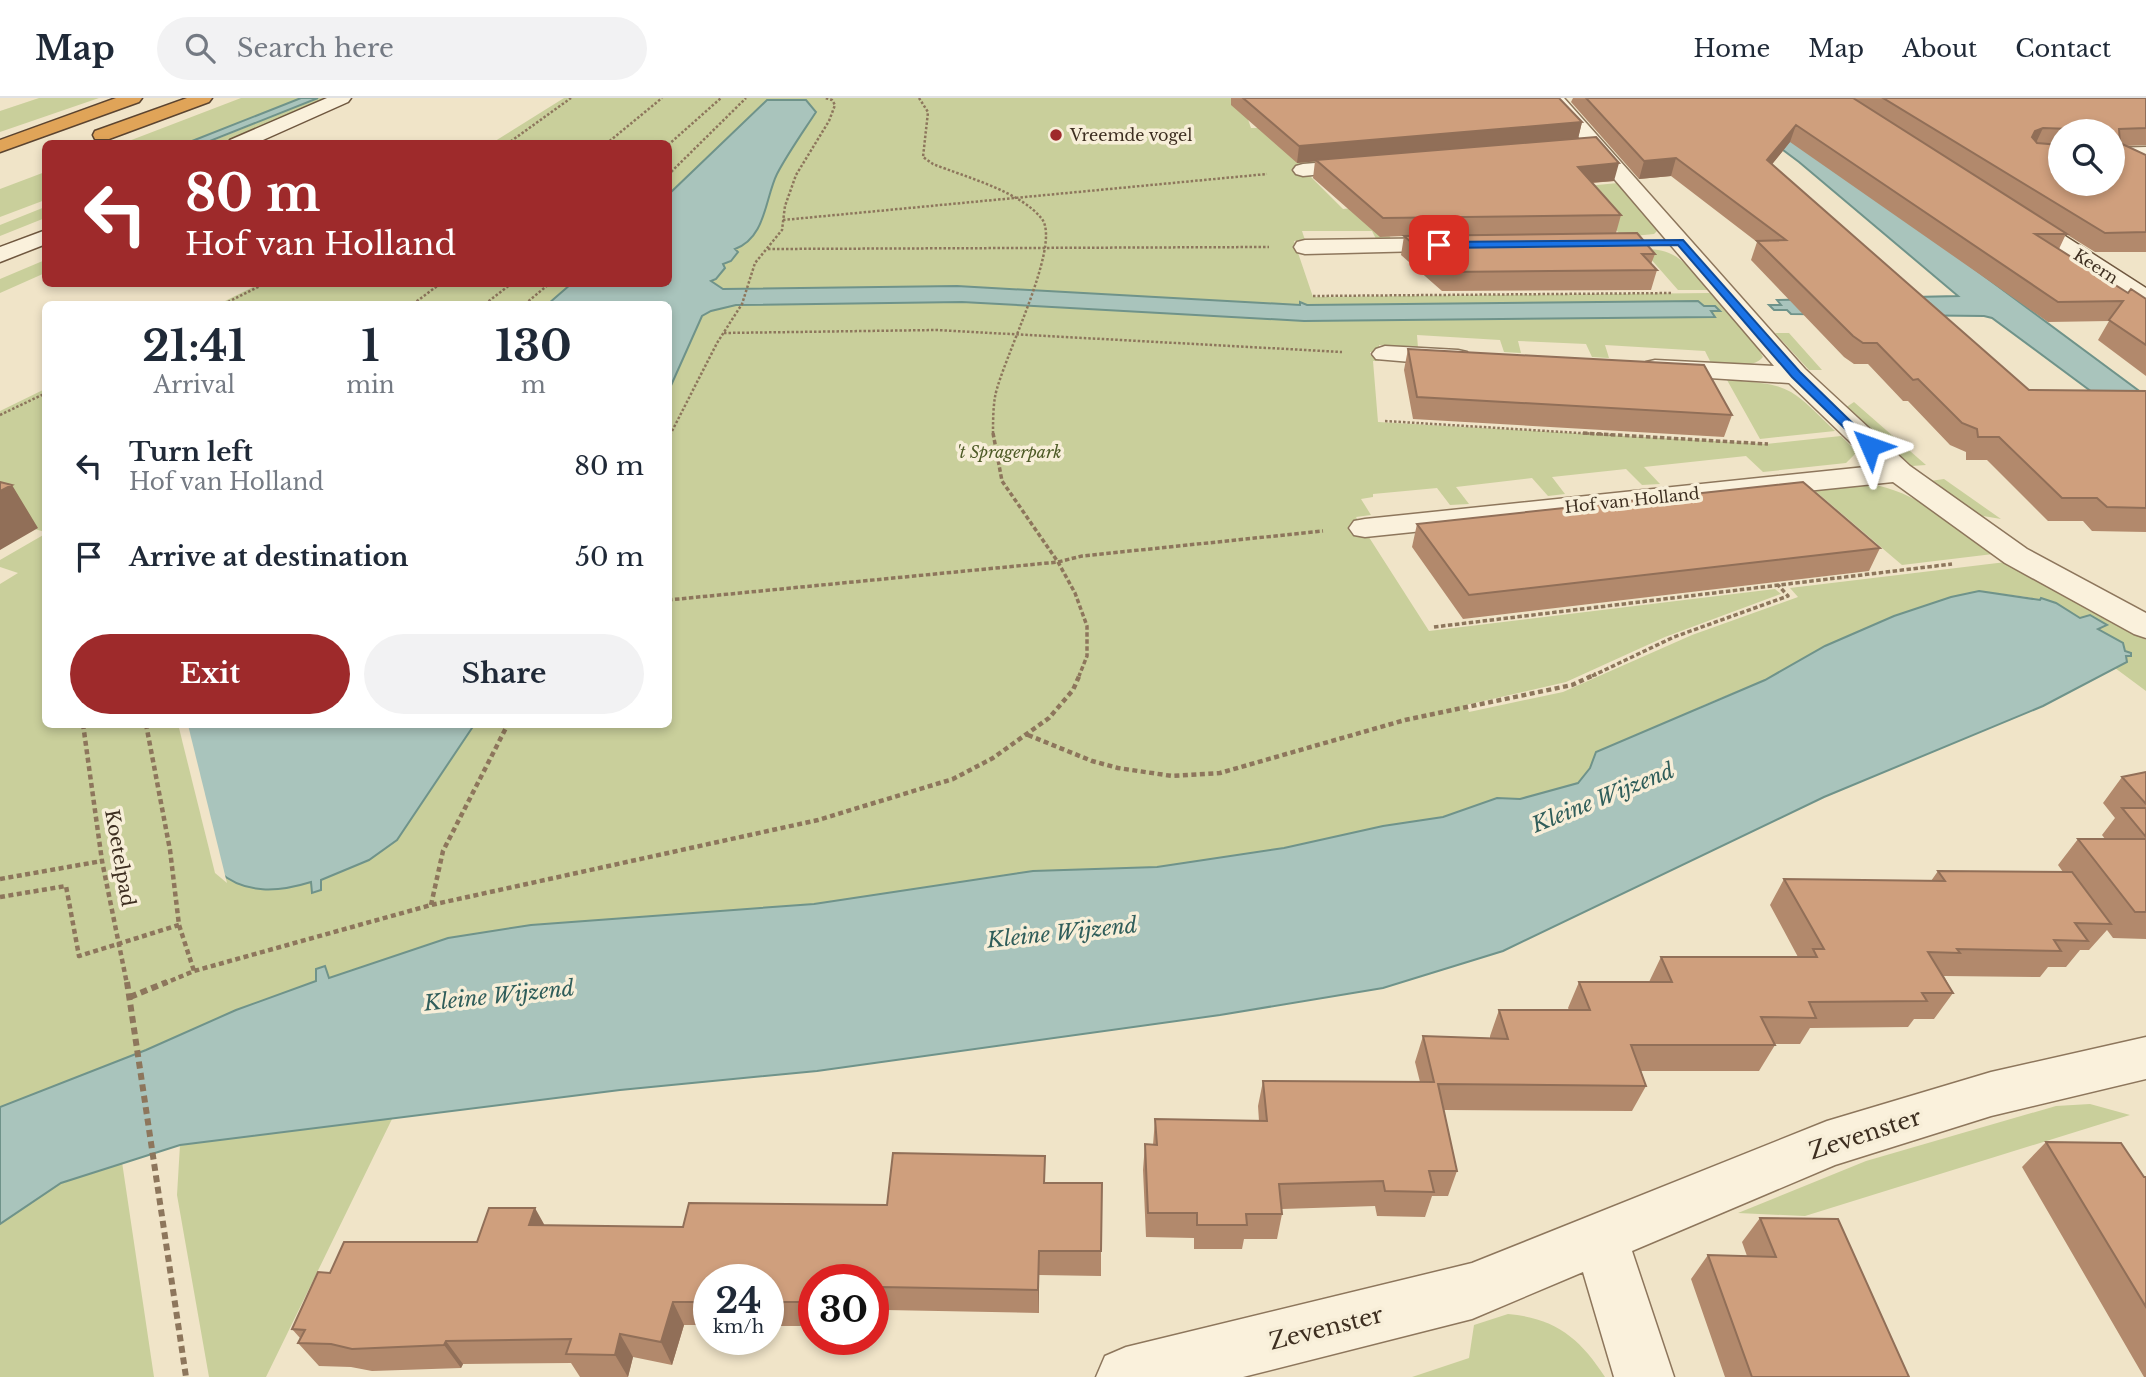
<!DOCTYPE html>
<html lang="en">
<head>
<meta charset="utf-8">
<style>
	:root { --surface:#fff; --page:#f2f2f3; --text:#1f2937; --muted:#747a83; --line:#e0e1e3; --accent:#9e2a2b }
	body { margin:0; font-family:"Libre Baskerville",serif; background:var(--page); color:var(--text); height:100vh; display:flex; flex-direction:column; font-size:26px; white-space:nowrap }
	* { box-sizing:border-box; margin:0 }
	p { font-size:23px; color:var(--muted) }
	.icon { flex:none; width:38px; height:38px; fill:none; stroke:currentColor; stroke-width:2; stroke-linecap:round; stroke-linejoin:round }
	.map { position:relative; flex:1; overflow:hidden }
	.drawer { position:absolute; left:42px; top:203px; width:630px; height:427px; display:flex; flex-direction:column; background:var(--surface); border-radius:10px; box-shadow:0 4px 10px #0003 }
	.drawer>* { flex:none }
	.banner { position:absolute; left:42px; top:42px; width:630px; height:147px; border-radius:10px; box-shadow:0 4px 10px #0003; background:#9e2a2b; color:#fff; overflow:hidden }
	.fabs { position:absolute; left:2048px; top:21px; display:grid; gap:14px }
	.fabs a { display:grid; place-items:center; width:77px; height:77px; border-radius:50%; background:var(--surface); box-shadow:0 4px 10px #0003; font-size:35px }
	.speed { position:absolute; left:693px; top:1166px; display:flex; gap:14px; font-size:35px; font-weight:700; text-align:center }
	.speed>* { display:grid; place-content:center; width:91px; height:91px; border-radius:50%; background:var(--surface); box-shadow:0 4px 10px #0003; line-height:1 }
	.speed small { font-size:18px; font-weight:400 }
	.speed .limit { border:10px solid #d22; background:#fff; color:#111 }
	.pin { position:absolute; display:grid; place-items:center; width:60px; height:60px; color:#fff; margin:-30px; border-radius:14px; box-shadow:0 4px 10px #0006 }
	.me { position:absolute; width:77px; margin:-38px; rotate:313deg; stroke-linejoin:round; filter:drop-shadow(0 0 5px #0008) }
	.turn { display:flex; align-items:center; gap:24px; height:147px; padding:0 28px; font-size:32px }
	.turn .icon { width:91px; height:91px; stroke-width:2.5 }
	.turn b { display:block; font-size:49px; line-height:60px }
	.eta { display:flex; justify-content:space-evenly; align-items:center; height:119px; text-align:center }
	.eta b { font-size:42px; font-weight:800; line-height:49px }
	.primary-button { display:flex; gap:14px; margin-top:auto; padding:14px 28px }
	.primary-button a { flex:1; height:80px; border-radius:42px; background:var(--accent); color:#fff; font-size:28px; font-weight:800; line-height:80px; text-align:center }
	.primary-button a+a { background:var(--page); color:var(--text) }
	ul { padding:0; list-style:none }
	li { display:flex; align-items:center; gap:21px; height:91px; padding:0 28px }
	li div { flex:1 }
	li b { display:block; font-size:26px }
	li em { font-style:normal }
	header { display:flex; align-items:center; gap:42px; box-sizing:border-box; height:98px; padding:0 35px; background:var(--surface); border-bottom:2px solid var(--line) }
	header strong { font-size:33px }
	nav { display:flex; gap:38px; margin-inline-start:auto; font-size:24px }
	.search { width:490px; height:63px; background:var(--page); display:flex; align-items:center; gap:18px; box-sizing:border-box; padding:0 24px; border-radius:38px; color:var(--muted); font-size:26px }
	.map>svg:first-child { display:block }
</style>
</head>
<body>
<header>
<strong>Map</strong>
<div class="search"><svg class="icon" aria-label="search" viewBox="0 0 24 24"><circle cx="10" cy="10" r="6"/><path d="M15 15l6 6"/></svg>Search here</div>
<nav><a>Home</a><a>Map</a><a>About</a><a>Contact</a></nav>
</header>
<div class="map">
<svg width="2146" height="1279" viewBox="0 0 2146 1279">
	<rect width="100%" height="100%" fill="#f0e4c8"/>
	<path fill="#c9cf9b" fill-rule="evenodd" d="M39,0H99L0,34V13Z
		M241,0H301L187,45L121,46Z
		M318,0H335L227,45L205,46Z
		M564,0H1277L1241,1L1251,30L1569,27L1323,59L1305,73L1343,111L1618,85L1654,128L1657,133L1654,136L1623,139L1615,131L1387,133L1391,141H1376L1372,133H1302L1305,142L1294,143L1313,199L1711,195L1758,250L1763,259C1752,272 1727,266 1711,265L1705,253L1605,247L1609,260L1592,259L1586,246L1518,243L1521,255L1504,254L1500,242L1417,237L1418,250L1379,247V255L1370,254V257L1379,258V263H1373L1378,324L1766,346L1841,338L1855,352V356L1846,365L1763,374L1746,358L1644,369L1660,386L1642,387L1626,371L1552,379L1565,396L1548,398L1532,380L1456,389L1469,406L1450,407L1437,390L1373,396V399L1361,401L1371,417L1356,419L1429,533L1775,491L1781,496L1665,539L1566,584L1466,607L1469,614L1563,594L1692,537L1798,499L1790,490L2006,464L2146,542V593L2115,570L2127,564L2123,545L2097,531L2106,527L2080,520L2056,505L2027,499L1979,493L1951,499L1825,548L1765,582L1704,607L1595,662L1578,685L1520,701L1497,700L1443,719L1383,728L1284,750L1157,769L1033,773L814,806L531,827L448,840L236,912L146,952L0,1009V486L18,475L0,469V462L45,436L46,626H668V206H219L259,186H668V46L492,45ZM1320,207L1715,208L1719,212L1711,213L1715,218Z
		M45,74V102L0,119V91Z
		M45,109V120L0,138V127Z
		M1642,151C1678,150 1687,167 1708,192H1678Z
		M45,162V175L0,195V181Z
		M1775,235H1789L1822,272H1809Z
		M1727,282C1791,286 1790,289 1835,333L1760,341Z
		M45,291V434L0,421V313Z
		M1854,304L1926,367L1912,368L1845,310Z
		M1944,381L2001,421L1977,417L1930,383Z
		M1869,386C1918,393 1954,428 1993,456L1902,467L1814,392Z
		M2090,1006L2130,1017L1805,1118L1738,1115L1866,1063L2056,1008Z
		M393,1019L266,1279H209L177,1097L180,1047L280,1031Z
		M122,1064L154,1279H0V1126L61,1085Z
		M1508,1216C1555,1220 1580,1240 1605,1279H1412L1469,1260L1474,1227Z"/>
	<path fill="#a9c4bc" stroke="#6f938a" stroke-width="2" d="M301,0H318L205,45H187Z
		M1714,0H1744L2146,298L2123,317L1992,220L1984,218L1791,216L1787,212H1774L1769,207H1781L1777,202L1958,198L1799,64Z
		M767,2H806L816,14C803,34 788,55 777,76C765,100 766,140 735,151L738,154L731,163L723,166L725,170L716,181L711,183L723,191L957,188L1300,207V204L1307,207L1698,203L1704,208H1715L1720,213H1711L1715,219L1304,223L962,204L736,207L711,213L702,218L669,292L668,206H548L571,186H668L669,96Z
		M1979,493L2040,502L2041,500L2056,505L2080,520L2090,517L2107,527L2098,531L2123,545L2125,553L2131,555V558H2126L2127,564L2043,608L1824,699L1503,853L1383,890L1220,917L817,973L620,992L180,1047L61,1085L0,1126V1009L146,952L236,912L316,883V871L325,868L329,880L448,840L531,827L814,806L1033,773L1157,769L1284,750L1383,728L1443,719L1497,700L1520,701L1578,685L1590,670L1596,654L1765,582L1825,548L1894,518L1951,499Z
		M181,627H474L397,742L369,762L321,782V792L312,795L311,784C279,794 245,797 218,773Z"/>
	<path fill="#f0e4c8" d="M178,626L188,627L227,785L215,775Z"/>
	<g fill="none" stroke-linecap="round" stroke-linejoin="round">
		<defs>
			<path id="street" d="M1545,0H1564L1805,271L1910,368L2027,451L2146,515V540L2134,536L2005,465L1893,384L1365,439L1354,437L1349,430L1354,423L1365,421L1875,368L1789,285L1646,276L1642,270L1646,264L1655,262L1774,268Z
				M2146,49V61H2142L2146,63V77L2112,60V50Z
				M1365,61L1375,67L1372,71L1303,78L1296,76L1293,72L1296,68L1303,66Z
				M1454,140L1462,142L1465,147L1462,152L1305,156L1297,154L1294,149L1297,144L1305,142Z
				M1385,248L1458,252L1467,254L1471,260L1467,266L1458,268L1376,261L1372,256L1376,251Z
				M2146,939V981L1991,1018L1835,1067L1632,1153L1674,1279H1614L1583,1174L1472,1221L1243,1279H1096L1105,1258L1126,1249L1472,1165L1827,1023L1991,974Z"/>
			<path id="secondary" d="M327,0H351L348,4L254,46H228L230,42Z
				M2018,112L2026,113L2146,190V207L2138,205L2010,123L2007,118L2010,113Z
				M46,132V146L0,164V149Z"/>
			<path id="highway" d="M116,0H142L139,4L0,54V42Z
				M187,0H212L209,4L109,41H95L93,37L95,33Z"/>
		</defs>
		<use href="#street" stroke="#8d765c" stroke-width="3"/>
		<use href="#secondary" stroke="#6f573f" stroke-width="3"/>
		<use href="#highway" stroke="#5b4430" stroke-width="3"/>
		<path stroke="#8d765c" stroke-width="2.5" stroke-dasharray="2.5 2" stroke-linecap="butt" d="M919,0L928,14L923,59L933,66C965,79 1020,93 1042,121C1062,148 1001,264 995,299C993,311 993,325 993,337
			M507,46L571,0
			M606,46L662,0
			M668,47L721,0
			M668,77L746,0
			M783,122L1267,76
			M768,151L1269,149
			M1313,198L1673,195
			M224,206L264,186
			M413,206L440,186
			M485,206L511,186
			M525,206L549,186
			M724,235L936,232L1342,254
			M0,317L46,295
			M1385,323L1612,337
			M670,337L717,245L742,206L755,165L782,132L785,108L796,77L829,23L835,7L832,2L825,0"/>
		<path stroke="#8d765c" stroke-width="3.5" stroke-dasharray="4.5 2.5" stroke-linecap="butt" d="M993,335L1002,383L1058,464L1075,495L1087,528V558L1079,578
			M1583,335L1768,346
			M668,341L671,335
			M668,502L1058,464L1082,458L1323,433
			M1434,529L1952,466
			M1592,578L1674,539L1788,498L1778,487"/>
		<path stroke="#8d765c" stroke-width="4.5" stroke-dasharray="5 3.5" stroke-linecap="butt" d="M83,626L102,763L127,886
			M146,626L170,752L179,827L194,873
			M1028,637L1092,663L1118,670L1172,678L1220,675L1405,622L1572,587L1596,576
			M0,781L102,763
			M0,799L66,788L79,858L179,827
			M431,807L443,753L508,626
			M163,886L194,873L431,807L818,722L953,681L993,660L1049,620L1073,592L1080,576"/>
		<path stroke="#8d765c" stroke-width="6" stroke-dasharray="7 4.5" stroke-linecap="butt" d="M127,884L186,1279
			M130,899L167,884"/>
		<use href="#street" fill="#faf1dc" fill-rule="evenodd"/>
		<use href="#secondary" fill="#faf1dc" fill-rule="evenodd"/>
		<use href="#highway" fill="#e0a458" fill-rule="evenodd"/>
	</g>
	<path fill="#b2896c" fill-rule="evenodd" d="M1231,0H1559L1582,24L1578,40L1614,83L1592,85L1621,117L1616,135L1655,156L1651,166L1657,172L1651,192L1442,193L1401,157L1404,138L1380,139L1313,80L1315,63L1297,65L1231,7Z
		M1573,0H2146V47L2126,48L2146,57V154H2095L2066,136L2059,151L2128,195L2146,201V278L2098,242L2109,223L2048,224L1790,44L1772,66L2029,292L2146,293V434L2092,433L2083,423H2048L1987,362H1966V354L1950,347L1908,303H1903L1868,266H1854L1844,259L1751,162L1757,144L1671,78L1639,81L1571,4ZM2060,33H2112L2060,86Z
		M1408,251L1732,317L1724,339L1413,321L1404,272Z
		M1417,426L1880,450L1869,473L1463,521L1412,449Z
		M2146,674V841L2113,840L2107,832L2089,852H2080L2066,869H2048L2040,879L1944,878L1953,895L1934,921H1914L1908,929L1810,930L1800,946H1774L1775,947L1759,973H1641L1646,988L1632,1013L1444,1012L1457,1073L1448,1098H1432L1425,1119L1377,1118L1375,1108L1282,1111V1116L1277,1141H1244L1242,1151H1194V1140L1146,1139L1143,1072L1145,1046L1153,1047L1155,1021L1259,1023L1258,1008L1263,983L1420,984L1415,964L1423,938L1490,940V938L1499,912H1569L1568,910L1579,884H1649L1661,859H1798L1770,807L1784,781L1931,783L1938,773L2063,774L2058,767L2078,741H2105L2102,737L2115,720L2103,705L2122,679Z
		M2046,1044L2146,1079V1279H2144L2022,1069Z
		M1045,1085L1101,1153V1178L1039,1177V1215L886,1212L884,1228H873V1181H814V1228H768V1181H709V1227H684L672,1267L633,1259L628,1279H580L571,1265L463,1266L461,1270L372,1273L351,1269L319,1268L298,1245L300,1240L292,1231L330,1175L477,1144L545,1128L683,1129L887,1107Z
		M1760,1120L1909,1279H1725L1691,1181L1708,1157L1747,1158L1742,1144Z"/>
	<path fill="#916f58" d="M1582,24L1578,41L1297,65L1299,48Z
		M1796,27L1790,44L1761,80L1767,62Z
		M2043,30L2035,47L2032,39L2035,33Z
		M1676,60L1671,78L1639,81L1644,63Z
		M1619,65L1614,83L1573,86L1578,69Z
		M12,387L38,430L0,452V393Z
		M535,1110L549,1135L529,1127Z
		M1039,1153V1215L1038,1192Z
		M881,1189L886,1212L884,1228L879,1205Z
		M673,1204L684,1227L672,1267L661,1244Z
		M620,1236L633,1259L628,1279L615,1257Z
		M446,1243L463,1266L461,1270L444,1247Z"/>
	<path fill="#cf9f7d" stroke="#916f58" stroke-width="2" fill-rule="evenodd" d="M1243,0H1559L1582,24L1299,48Z
		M1586,0H1853L2067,136H2035L2128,195L2131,191L2146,201V247L2109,222L2123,203L2058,204L1796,27L1767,62L2029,292L2146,293V410L2107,409L2097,400H2062L1999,339H1978L1977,331L1962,325L1918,281L1913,282L1877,245H1863L1853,238L1757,143L1786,142L1676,60L1644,63Z
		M1883,0H2146V30L2119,31L2120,45L2146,57V134L2105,135ZM2043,30L2070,31V33H2112V86H2060V47L2037,45L2032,39L2035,33Z
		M1596,39L1619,65L1578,69L1621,117L1383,120L1316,62Z
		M1637,135L1655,156H1642L1657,172L1445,174L1404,138Z
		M1408,251L1704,267L1732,317L1417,299Z
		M0,384L12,387L0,393Z
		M1803,384L1880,450L1469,497L1417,426Z
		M2146,674V706L2122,679Z
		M2122,710H2146V739Z
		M2078,741H2146V814H2135Z
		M1938,773L2072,774L2111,826L2075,825L2088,843L2054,842L2061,853L1957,851L1960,855L1928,854L1953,895H1922L1927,903L1809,904L1816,920L1761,919L1775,947H1631L1646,988L1438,986L1457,1073H1429L1434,1094L1385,1093L1383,1083L1279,1086L1282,1116H1246L1247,1127H1197V1115H1148L1145,1046L1157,1047L1155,1021L1267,1023L1263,983L1434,984L1423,938L1508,941L1499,912H1590L1579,884H1672L1661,859H1817L1813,851H1824L1784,781L1945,783Z
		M2046,1044L2121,1045L2144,1079H2146V1209Z
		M893,1055L1045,1058L1044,1085H1102L1101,1153H1039L1038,1192L881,1189L879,1205H873V1181H814V1204H768V1181H709V1204H673L661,1244L620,1236L615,1257L566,1256L571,1241L446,1243L444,1247L352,1251L331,1246L298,1245L305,1232L292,1231L318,1174L330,1175L344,1144H477L489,1110H535L529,1127L683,1129L689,1105L887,1107Z
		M1760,1120L1838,1121L1909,1279H1752L1708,1157L1776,1159Z"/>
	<path fill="#1a73e8" stroke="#114b97" stroke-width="2" d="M1683,142L1800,274L1874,346V351H1866L1792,279L1678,147L1439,150L1434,147L1439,144Z"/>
	<circle fill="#9e2a2b" stroke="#f7eed8" stroke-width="2.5" cx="1056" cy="37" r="7"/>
	<g text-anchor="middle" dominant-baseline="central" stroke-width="7" stroke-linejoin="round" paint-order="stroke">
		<g font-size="16" fill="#3d2e20" stroke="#f7eed8" text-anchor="start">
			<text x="1070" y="37">Vreemde vogel</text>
		</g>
		<g font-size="16" fill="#3d2e20" stroke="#f7eed8">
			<text transform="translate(2096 168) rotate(33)">Keern</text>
			<text transform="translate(1632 402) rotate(-6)">Hof van Holland</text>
		</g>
		<g font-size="16" font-style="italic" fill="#4d5a26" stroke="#f7eed8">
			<text x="1009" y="354">'t Spragerpark</text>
		</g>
		<g font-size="19" fill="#3d2e20" stroke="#f7eed8">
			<text transform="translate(120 760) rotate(80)">Koetelpad</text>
		</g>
		<g font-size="21" font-style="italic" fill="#2f5d5a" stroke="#f7eed8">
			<text transform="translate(1603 700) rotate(-22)">Kleine Wijzend</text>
			<text transform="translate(1062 835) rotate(-6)">Kleine Wijzend</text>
			<text transform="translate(499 898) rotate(-6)">Kleine Wijzend</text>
		</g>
		<g font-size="23" fill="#3d2e20" stroke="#f7eed8">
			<text transform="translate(1865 1036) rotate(-18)">Zevenster</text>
			<text transform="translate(1326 1230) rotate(-14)">Zevenster</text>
		</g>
	</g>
</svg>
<div class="fabs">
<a><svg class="icon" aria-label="search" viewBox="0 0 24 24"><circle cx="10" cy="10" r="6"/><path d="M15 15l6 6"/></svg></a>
</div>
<div class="speed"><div>24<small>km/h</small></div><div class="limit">30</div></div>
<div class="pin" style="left:1439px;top:147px;background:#d93025"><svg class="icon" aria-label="arrive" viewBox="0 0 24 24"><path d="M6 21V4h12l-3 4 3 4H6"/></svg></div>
<svg class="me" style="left:1870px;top:348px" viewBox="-20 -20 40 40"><path d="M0-17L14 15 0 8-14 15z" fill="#1a73e8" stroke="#fff" stroke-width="4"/></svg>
<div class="banner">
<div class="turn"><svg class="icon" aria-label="left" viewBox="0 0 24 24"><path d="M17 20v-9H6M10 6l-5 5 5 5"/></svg><div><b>80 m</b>Hof van Holland</div></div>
</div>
<section class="drawer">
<div class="eta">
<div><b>21:41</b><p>Arrival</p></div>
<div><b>1</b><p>min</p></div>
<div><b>130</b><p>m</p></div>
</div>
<ul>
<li><svg class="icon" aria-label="left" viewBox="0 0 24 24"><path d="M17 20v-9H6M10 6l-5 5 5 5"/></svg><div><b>Turn left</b><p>Hof van Holland</p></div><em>80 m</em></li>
<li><svg class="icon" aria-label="arrive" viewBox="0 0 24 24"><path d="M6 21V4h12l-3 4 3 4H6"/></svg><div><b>Arrive at destination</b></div><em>50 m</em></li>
</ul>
<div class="primary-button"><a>Exit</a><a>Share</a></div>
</section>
</div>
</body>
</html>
